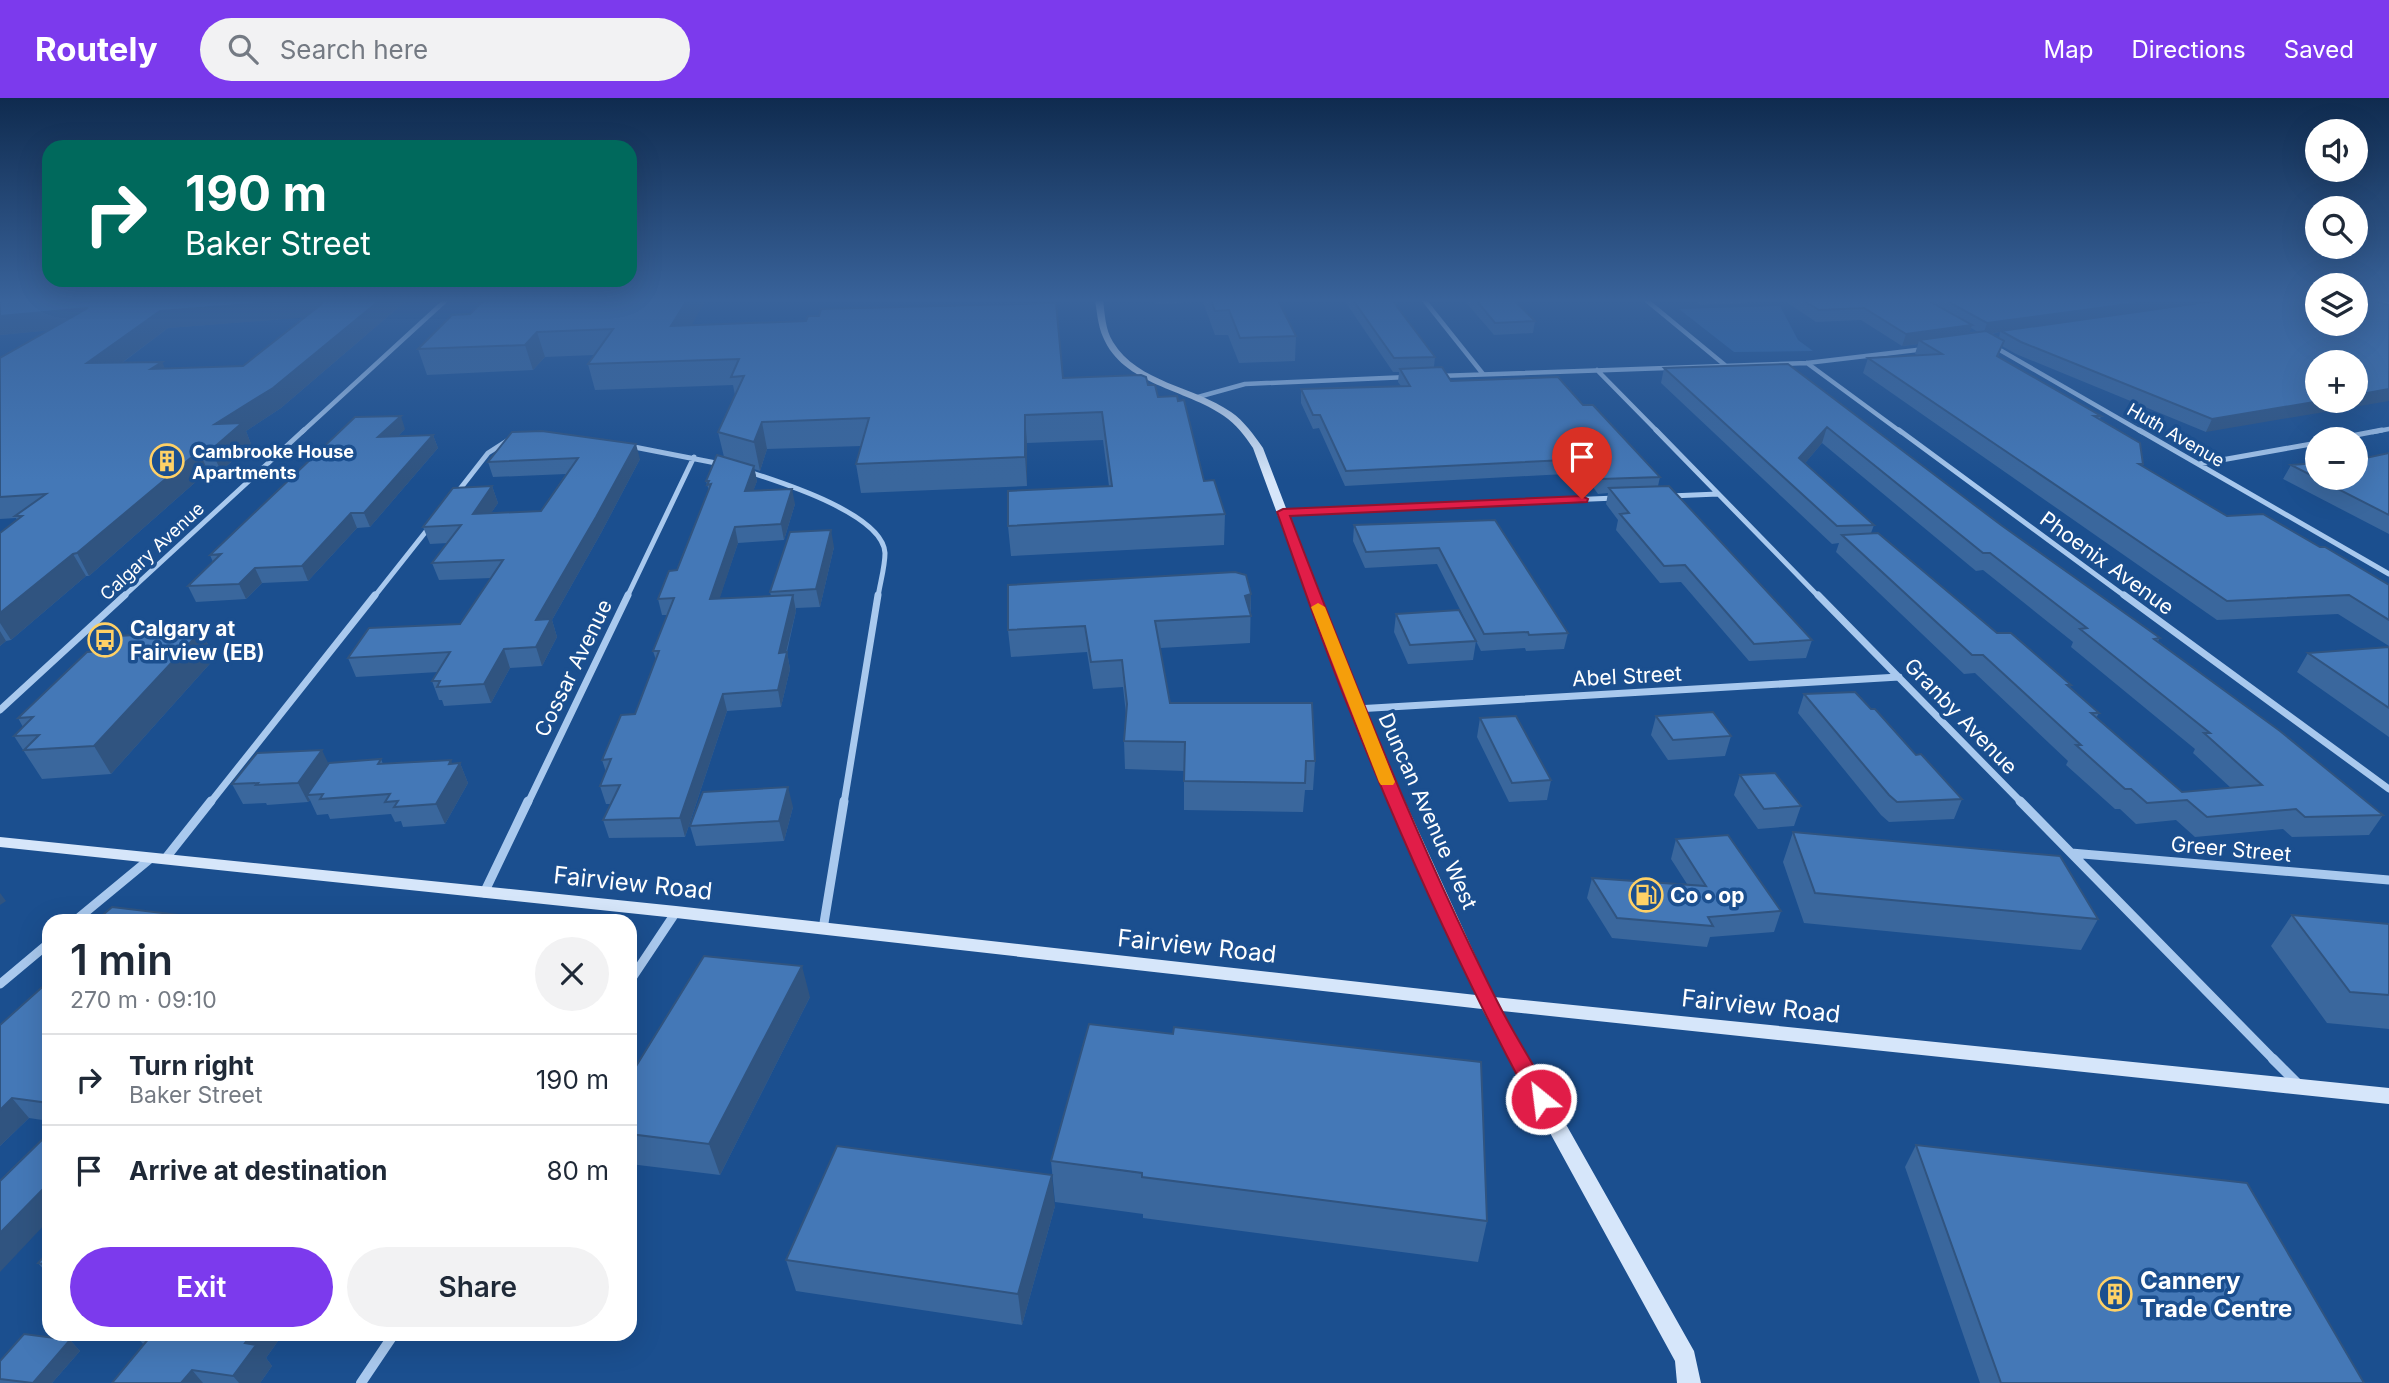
<!DOCTYPE html>
<html lang="en">
<head>
<meta charset="utf-8">
<style>
	:root { --surface:#fff; --page:#f2f2f3; --text:#1f2937; --muted:#747a83; --line:#e0e1e3; --accent:#7c3aed }
	body { margin:0; font-family:Inter,sans-serif; background:var(--page); color:var(--text); height:100vh; display:flex; flex-direction:column; font-size:26px; white-space:nowrap }
	* { box-sizing:border-box; margin:0 }
	p { font-size:23px; color:var(--muted) }
	.icon { flex:none; width:38px; height:38px; fill:none; stroke:currentColor; stroke-width:2; stroke-linecap:round; stroke-linejoin:round }
	.map { position:relative; flex:1; overflow:hidden }
	.sheet { position:absolute; left:42px; top:816px; width:595px; height:427px; display:flex; flex-direction:column; background:var(--surface); border-radius:21px; box-shadow:0 7px 28px #0002 }
	.sheet>* { flex:none }
	.guide { position:absolute; left:42px; top:42px; width:595px; height:147px; border-radius:21px; box-shadow:0 7px 28px #0002; background:#00695c; color:#fff; overflow:hidden }
	.controls { position:absolute; left:2305px; top:21px; display:grid; gap:14px }
	.controls a { display:grid; place-items:center; width:63px; height:63px; border-radius:50%; background:var(--surface); box-shadow:0 7px 28px #0002; font-size:35px }
	.pin { position:absolute; display:grid; place-items:center; width:60px; height:60px; color:#fff; margin:-72px -30px; border-radius:50% 50% 50% 0; rotate:-45deg; box-shadow:0 0 7px #0007 }
	.pin .icon { rotate:45deg }
	.me { position:absolute; width:77px; margin:-38px; rotate:331deg; stroke-linejoin:round; filter:drop-shadow(0 0 5px #0008) }
	.turn { display:flex; align-items:center; gap:24px; height:147px; padding:0 28px; font-size:32px }
	.turn .icon { width:91px; height:91px; stroke-width:2.5 }
	.turn b { display:block; font-size:49px; line-height:60px }
	.round { display:grid; place-items:center; flex:none; width:74px; height:74px; border-radius:37px; background:var(--page) }
	.summary { display:flex; align-items:center; justify-content:space-between; height:119px; padding:0 28px }
	h1 { font-size:42px; font-weight:600; line-height:52px }
	.action { display:flex; gap:14px; margin-top:auto; padding:14px 28px }
	.action a { flex:1; height:80px; border-radius:42px; background:var(--accent); color:#fff; font-size:28px; font-weight:600; line-height:80px; text-align:center }
	.action a+a { background:var(--page); color:var(--text) }
	ul { padding:0; list-style:none }
	li { display:flex; align-items:center; gap:21px; height:91px; padding:0 28px; border-top:2px solid var(--line) }
	li div { flex:1 }
	li b { display:block; font-size:26px }
	li em { font-style:normal }
	header { display:flex; align-items:center; gap:42px; box-sizing:border-box; height:98px; padding:0 35px; background:var(--accent); color:#fff }
	header strong { font-size:33px }
	nav { display:flex; gap:38px; margin-inline-start:auto; font-size:24px }
	.search { width:490px; height:63px; background:var(--page); display:flex; align-items:center; gap:18px; box-sizing:border-box; padding:0 24px; border-radius:38px; color:var(--muted); font-size:26px }
	.map>svg:first-child { display:block }
</style>
</head>
<body>
<header>
<strong>Routely</strong>
<div class="search"><svg class="icon" aria-label="search" viewBox="0 0 24 24"><circle cx="10" cy="10" r="6"/><path d="M15 15l6 6"/></svg>Search here</div>
<nav><a>Map</a><a>Directions</a><a>Saved</a></nav>
</header>
<div class="map">
<svg width="2389" height="1285" viewBox="0 0 2389 1285">
	<rect width="100%" height="100%" fill="#1b4f8f"/>
	<path fill="#2e69ad" d="M1780,208L1798,242L1813,253L1734,254L1679,211Z"/>
	<g fill="none" stroke-linecap="round" stroke-linejoin="round">
		<path stroke="#9cc4f0" stroke-width="6" d="M2369,202L2389,207"/>
		<path stroke="#a9c9ee" stroke-width="4.5" d="M1424,202L1483,276
			M1646,202L1726,268
			M1993,248L2142,334
			M1807,265L1901,334
			M1597,272L1658,334
			M1438,278L1807,265L1925,251
			M1198,299L1245,286L1408,279
			M302,334L446,202
			M2373,334L2389,331"/>
		<path stroke="#a9c9ee" stroke-width="5" d="M1656,332L1819,499
			M1899,332L2126,499
			M2139,332L2389,476
			M2335,341L2382,332
			M629,348L721,366
			M2199,366L2317,345
			M749,374C780,384 883,416 885,455C885,469 880,485 878,499
			M456,396L488,355L513,339
			M1670,398L1718,396
			M1283,414L1616,400
			M123,499L304,332
			M374,499L431,427
			M627,499L694,359"/>
		<path stroke="#a9c9ee" stroke-width="7" d="M1818,497L2022,705
			M2124,497L2389,691
			M1356,611L1899,579
			M0,612L125,497
			M210,705L375,497
			M528,705L628,497
			M844,705L878,497"/>
		<path stroke="#a9c9ee" stroke-width="9" d="M2020,703L2275,963
			M2071,755L2389,782
			M165,761L211,703
			M484,795L528,703
			M76,822L151,760
			M823,831L844,703
			M630,883L676,814
			M0,886L49,845"/>
		<path stroke="#a9c9ee" stroke-width="10" d="M2273,961L2298,986
			M361,1285L394,1236"/>
		<path fill="#d6e6fa" fill-rule="evenodd" d="M1095,202H1103C1105,216 1105,231 1113,244C1138,285 1194,288 1231,314C1244,323 1254,337 1263,350L1363,611L1494,899L2389,990V1006L1502,913L1694,1253L1701,1285H1677L1675,1263L1482,911L676,820L0,749V739L676,808L1476,897L1349,611L1253,350C1245,338 1236,326 1224,318C1186,291 1123,287 1103,239C1098,228 1097,214 1095,202Z"/>
	</g>
	<path fill="#3a679d" fill-rule="evenodd" d="M0,202H407L281,310L246,333L251,346L221,373H208L89,478H86L11,542L6,543L0,548V435L17,422L16,420L0,421V260L50,232L0,237ZM306,219L243,268L165,271L122,265L168,230Z
		M1154,202H1278L1296,238L1295,263L1239,265L1228,237H1215L1203,204L1155,206Z
		M1344,202H1392L1435,259L1434,269L1451,283L1583,307L1660,379L1658,388L1812,542L1806,560L1749,563L1681,484L1660,485L1616,432L1618,422L1606,406L1608,395L1598,396L1583,375L1345,388L1319,330L1313,331L1301,305V291L1401,288L1398,284L1399,274H1393Z
		M1464,202H1514L1535,223L1533,235L1494,237Z
		M1693,202H2304L2206,334L2016,256L2002,248L1998,259L2101,318L2100,321L2143,366L2142,368L2227,418L2320,449L2389,487V548L2338,516L2217,522L1863,275L1868,260L1917,257L1915,256L1918,246L1902,248L1861,222L1816,224L1785,203L1700,207ZM1971,230L1978,234L1969,235ZM2000,234L1999,240L1992,236Z
		M452,217L692,227L1063,280L1148,287L1158,299L1204,383L1225,416L1224,447L1011,458L1008,428L1109,388L1103,342L1027,345V388L861,395L856,366L861,348L767,351L760,373L754,371L757,383L753,393L795,406L784,442L738,445L719,501L771,498L770,494L834,449L820,509L796,510V513L787,554L790,571L781,609L727,613L685,739L609,740L603,722L611,706H606L600,688L606,674L602,662L635,616L656,562L653,553L667,517H662L658,501L677,472L709,393L706,383L724,359L718,334L735,297L733,287L595,292L588,266L594,257L545,259L533,272L427,277L418,251Z
		M1788,266L2001,427L2160,540L2158,543L2383,717L2369,737L2292,739L2283,731L2195,739L2176,722L2136,726L2120,711H2115L2066,667L2068,663L1975,575L1964,576L1836,454L1839,445L1832,446L1661,285L1664,270ZM1822,345L1976,473L1983,472L2073,544L2071,549L2195,651L2193,655L2231,690L2182,694L2096,620L2099,615L2070,589L2071,587L1997,535L1871,435L1874,427L1805,365Z
		M405,331L398,338L433,337L438,350L370,429L357,430L308,483L262,485L246,501L196,504L188,488L213,464L210,457Z
		M512,334L640,361L601,435L552,522L557,539L542,568L510,570L491,605L444,608L442,602H439L432,583L438,574L356,579L348,560L460,526L491,480L439,482L432,465L448,445L430,446L423,429L492,388L498,405L491,415L541,413L566,376L493,379L488,364Z
		M2389,355V436L2283,381L2291,367L2317,380Z
		M1495,422L1568,535L1564,551L1526,553L1525,550L1481,553L1437,466L1365,470L1353,443L1354,427Z
		M1251,496L1250,545L1160,550L1170,605L1315,663L1313,692H1305L1303,714L1184,712V673L1125,671L1124,643L1126,616L1123,589L1093,591L1087,554L1011,559L1008,532Z
		M1396,516L1476,543L1473,562L1408,566L1394,534Z
		M201,533L215,560L111,676L42,681L14,638L23,629L18,620L102,553Z
		M2389,549V639L2297,574L2308,555Z
		M1804,596L1871,611L1916,657L1962,701L1954,721L1889,724L1881,717L1798,615Z
		M1656,618L1731,638L1725,658L1668,662L1651,637Z
		M1480,620L1551,682L1547,702L1509,704L1477,639Z
		M381,661L383,666L460,665L468,685L445,726L403,729L401,723L395,724L391,716L330,721L328,716L317,717L310,702L308,704L267,707L266,705L243,706L232,686L329,666Z
		M1740,677L1801,708L1794,728L1758,731L1734,697Z
		M793,709L784,743L696,748L690,728Z
		M1793,734L2098,821L2081,852L1804,825L1783,764Z
		M1676,741L1781,813L1774,834L1710,839L1707,849L1612,840L1587,800L1592,780L1687,786L1671,761Z
		M2292,817L2389,826V931L2327,925L2271,848Z
		M49,883V1023L29,1020L0,1048V927Z
		M810,899L720,1077L630,1066V978Z
		M1916,1047L2364,1285H1980L1905,1069Z
		M1051,1063L1487,1123L1478,1164L1143,1120V1116L1055,1104Z
		M1055,1108L1022,1227L796,1193L786,1162Z
		M49,1153V1178L38,1165Z
		M135,1237L278,1243L266,1260L272,1268L260,1285H112L144,1247Z
		M70,1242L80,1253L52,1285H0V1263Z"/>
	<path fill="#305480" d="M301,202H328L323,205L319,206L324,218L168,230L96,284L87,265L160,213Z
		M380,202H407L281,310L246,333L251,346L221,373L211,352L215,326Z
		M687,202H706L677,253L671,228Z
		M2158,202H2236L2001,233L2000,234L1983,237L1987,225Z
		M88,210L97,228L0,237V218Z
		M1972,227L1968,239L1919,242L1918,246L1902,248L1906,236Z
		M537,234L545,259L533,272L525,247Z
		M162,264L171,283L151,271Z
		M2389,291V303L2206,334L2212,321L2320,303H2356V297Z
		M1025,317L1027,345V388L1025,359Z
		M401,318L405,331L384,353L378,339Z
		M762,324L767,351L760,373L754,344Z
		M1827,329L1822,345L1795,377L1799,360Z
		M433,337L438,350L370,429L364,415Z
		M636,346L640,361L601,435L552,522L557,539L542,568L536,549V522Z
		M199,353L208,373L89,478L77,455Z
		M754,368L757,383L748,408L745,393Z
		M492,388L498,405L479,433L473,416Z
		M792,391L795,406L784,442L781,426Z
		M351,415L357,430L308,483L302,468Z
		M735,429L738,445L714,518L710,501Z
		M831,432L834,449L820,509L816,491Z
		M73,456L86,478L11,542L0,525V515Z
		M255,470L262,485L246,501L239,486Z
		M1251,496L1250,518L1245,498Z
		M793,497L796,513L782,571L779,555Z
		M0,533L6,543L0,548Z
		M201,533L215,560L111,676L94,648Z
		M504,551L510,570L491,605L484,586Z
		M787,554L790,571L781,609L778,592Z
		M723,596L727,613L685,739L680,720Z
		M322,652L331,671L307,697L310,702L308,704L298,685Z
		M451,662L455,673L460,665L468,685L445,726L436,706Z
		M788,689L793,709L784,743L779,723Z
		M0,795L6,803L0,807Z
		M802,868L810,899L720,1077L709,1046Z
		M12,1000L29,1020L0,1048V1012Z
		M1052,1077L1055,1108L1022,1227L1018,1196Z
		M49,1085V1122L0,1174V1135Z
		M252,1236H273L278,1243L266,1260L272,1268L260,1285H239L233,1278L245,1245Z
		M70,1242L80,1253L52,1285H33Z
		M192,1272L203,1285H181Z"/>
	<path fill="#4478b7" stroke="#305480" stroke-width="2" d="M0,202H301L160,213L87,265L162,264L151,271L243,268L323,205L319,206L324,202H380L273,290L215,326L242,325L211,352L199,353L77,455L73,456L0,515V435L22,418H15L46,396L0,399V260L88,210L0,218Z
		M484,202H687L671,228L806,223L808,218H819L821,211L1056,205L1063,280L1141,277L1146,279L1148,287H1155L1158,299L1177,298L1178,303L1184,302L1204,383L1214,382L1225,416L1008,428V393L1112,388L1102,314L1025,317V359L856,366L869,320L762,324L754,344L718,334L744,278L731,279L739,261L588,266L613,231L537,234L525,247L418,251L452,217L470,216Z
		M1211,202H1278L1296,238L1240,240L1229,212L1215,213Z
		M1353,202H1392L1435,259L1394,260Z
		M1476,202H1514L1535,223L1495,225Z
		M1803,202H1927L1972,227L1906,236L1864,210L1819,212Z
		M1945,202H2158L1987,225Z
		M2221,202H2304L2317,206V226H2356V202H2371L2389,207V291L2356,297V264H2317V303H2320L2212,321L2021,244L2001,233Z
		M1986,233L2004,243L1997,258L2101,318H2094L2140,345L2143,366H2139L2227,418L2263,416L2320,449H2325L2389,487V522L2349,497L2227,503L1868,260L1942,256L1919,242Z
		M1788,266L2001,427L2160,540L2154,541L2280,633L2383,717L2305,719L2296,711L2207,719L2187,702L2147,705L2131,691H2125L2076,647H2081L1983,557H1972L1842,437L1878,435L1997,535H2011L2071,587H2067L2099,615H2091L2182,694L2262,687L2204,635H2210L2080,531L2087,530L1990,455H1983L1827,329L1799,360L1874,427L1837,428L1664,270Z
		M1442,269L1451,283L1558,279L1583,307H1593L1660,379L1601,381L1586,361L1346,373L1320,317H1313L1301,291L1410,288L1400,271Z
		M401,318L378,339L433,337L364,415H351L302,468L255,470L239,486L188,488L221,456L210,457L355,319Z
		M542,333L636,346L596,419L536,522L551,521L536,549L504,551L484,586L437,589L440,583H432L450,554L348,560L369,530L460,526L503,462L432,465L461,427L423,429L453,390L492,388L473,416L541,413L578,360L488,364L512,334Z
		M2389,355V417L2291,367L2317,365V380H2356V362Z
		M717,357L754,368L745,393L792,391L781,426L735,429L710,501L793,497L779,555L787,554L778,592L723,596L680,720L603,722L620,687L600,688L611,661L602,662L621,617L635,616L659,553H653L674,500L658,501L669,473L677,472L711,386L707,387L709,383H706Z
		M1669,388L1812,542L1754,546L1685,467L1664,468L1620,416L1629,415L1609,390Z
		M1495,422L1568,535L1529,537L1528,534L1484,536L1439,450L1366,454L1354,427Z
		M831,432L816,491L770,494L790,434Z
		M1235,474L1246,477L1251,496L1245,498L1251,518L1155,523L1170,605H1312L1315,663H1306L1305,685L1184,683L1185,644L1124,643L1127,606L1122,562L1091,564L1085,528L1008,532V487Z
		M1459,512L1476,543L1410,547L1396,516Z
		M201,533L94,648L24,652L39,637L14,638L33,619L18,620L87,554L102,553L118,538Z
		M2389,549V610L2308,555Z
		M1855,594L1871,611H1875L1916,657L1921,656L1962,701L1897,704L1889,697L1804,596Z
		M1713,614L1731,638L1673,642L1656,618Z
		M1516,618L1551,682L1512,685L1480,620Z
		M322,652L298,685L256,687L258,685L232,686L257,655Z
		M381,661L378,666L451,662L449,666L460,665L436,706L394,709L398,703L385,704L390,696L320,701L323,696L307,697L329,665Z
		M1775,675L1801,708L1764,711L1740,677Z
		M788,689L779,723L690,728L703,694Z
		M1793,734L2060,758L2098,821L1815,795Z
		M1728,737L1781,813L1708,819L1713,828L1617,820L1592,780L1706,788L1676,741Z
		M112,809L221,822H97Z
		M2292,817L2389,826V897L2350,894Z
		M704,858L802,868L709,1046L630,1036V978Z
		M49,883V1005L12,1000L0,1012V927Z
		M1089,926L1173,936L1174,929L1481,964L1487,1123L1142,1079V1075L1051,1063Z
		M49,1035V1085L0,1135V1083Z
		M1916,1047L2247,1085L2364,1285H2001Z
		M837,1048L1052,1077L1018,1196L786,1162Z
		M49,1153V1167L38,1165Z
		M24,1236L70,1242L33,1285L0,1281V1263Z
		M136,1236H252L245,1245L256,1247L233,1278L192,1272L181,1285H112L150,1239L135,1237Z"/>
	<linearGradient id="sky" x2="0" y2="1"><stop stop-color="#0f2b4f"/><stop offset="0.53" stop-color="#39639b"/><stop offset="1" stop-color="#39639b" stop-opacity="0"/></linearGradient>
	<rect width="2389" height="382" fill="url(#sky)"/>
	<path fill="#e11d48" stroke="#92132f" stroke-width="2" d="M1582,398L1588,401L1587,404L1290,418C1353,582 1418,746 1497,903C1514,937 1535,968 1552,1001L1549,1007L1541,1010L1533,1007C1464,880 1404,748 1350,613C1323,548 1301,481 1277,414L1283,411Z"/>
	<path fill="#f59e0b" d="M1318,505L1325,509L1395,684L1393,687H1381L1379,684L1311,509Z"/>
	<defs>
		<symbol id="building-ring" viewBox="-11 -11 22 22"><circle r="9.5" fill="#1b4f8f" stroke="#ffd166" stroke-width="1.5"/><path d="M-4-6H4V6H1V3H-1V6H-4ZM-2.5-4.3h1.7v1.8h-1.7ZM.8-4.3h1.7v1.8H.8ZM-2.5-1h1.7V.8h-1.7ZM.8-1h1.7V.8H.8Z" fill="#ffd166"/></symbol>
		<symbol id="bus-ring" viewBox="-11 -11 22 22"><circle r="9.5" fill="#1b4f8f" stroke="#ffd166" stroke-width="1.5"/><path d="M-5-6H5V4H4V6H2V4H-2V6H-4V4H-5ZM-3.5-4V0h7V-4ZM-3.5 1.2v1.5H-2V1.2ZM2 1.2v1.5H3.5V1.2Z" fill="#ffd166"/></symbol>
		<symbol id="fuel-ring" viewBox="-11 -11 22 22"><circle r="9.5" fill="#1b4f8f" stroke="#ffd166" stroke-width="1.5"/><path d="M-5.5-6h7V0h2V4h1.3V-2.5L3-4.5l.8-.8L6-3V5H2.5V1h-1V6h-7ZM-4.2-4.7v3.2H.2V-4.7Z" fill="#ffd166"/></symbol>
	</defs>
	<g fill-rule="evenodd">
		<use href="#building-ring" x="148" y="344" width="38" height="38"/>
		<use href="#bus-ring" x="86" y="523" width="38" height="38"/>
		<use href="#fuel-ring" x="1627" y="778" width="38" height="38"/>
		<use href="#building-ring" x="2096" y="1177" width="38" height="38"/>
	</g>
	<g text-anchor="middle" dominant-baseline="central" stroke-width="7" stroke-linejoin="round" paint-order="stroke">
		<g font-size="18" fill="#fff" stroke="#1b4f8f">
			<text transform="translate(2176 337) rotate(30)">Huth Avenue</text>
			<text transform="translate(152 453) rotate(-43)">Calgary Avenue</text>
		</g>
		<g font-size="18" font-weight="bold" fill="#fff" stroke="#1b4f8f" text-anchor="start">
			<text x="192" y="353">Cambrooke House<tspan x="192" dy="21">Apartments</tspan></text>
		</g>
		<g font-size="21" fill="#fff" stroke="#1b4f8f">
			<text transform="translate(2107 465) rotate(36)">Phoenix Avenue</text>
			<text transform="translate(573 570) rotate(-64)">Cossar Avenue</text>
			<text transform="translate(1627 578) rotate(-3)">Abel Street</text>
			<text transform="translate(1961 618) rotate(46)">Granby Avenue</text>
			<text transform="translate(1428 713) rotate(66)">Duncan Avenue West</text>
			<text transform="translate(2231 751) rotate(5)">Greer Street</text>
		</g>
		<g font-size="21" font-weight="bold" fill="#fff" stroke="#1b4f8f" text-anchor="start">
			<text x="130" y="530">Calgary at<tspan x="130" dy="24">Fairview (EB)</tspan></text>
			<text x="1670" y="797">Co • op</text>
		</g>
		<g font-size="24" fill="#fff" stroke="#1b4f8f">
			<text transform="translate(633 785) rotate(6)">Fairview Road</text>
			<text transform="translate(1197 848) rotate(6)">Fairview Road</text>
			<text transform="translate(1761 908) rotate(6)">Fairview Road</text>
		</g>
		<g font-size="24" font-weight="bold" fill="#fff" stroke="#1b4f8f" text-anchor="start">
			<text x="2140" y="1182">Cannery<tspan x="2140" dy="28">Trade Centre</tspan></text>
		</g>
	</g>
</svg>
<div class="controls">
<a><svg class="icon" aria-label="sound" viewBox="0 0 24 24"><path d="M4 9h4l5-4v14l-5-4H4zM17 9q2 3 0 6"/></svg></a>
<a><svg class="icon" aria-label="search" viewBox="0 0 24 24"><circle cx="10" cy="10" r="6"/><path d="M15 15l6 6"/></svg></a>
<a><svg class="icon" aria-label="layers" viewBox="0 0 24 24"><path d="M12 4l9 5-9 5-9-5zM3 14l9 5 9-5"/></svg></a>
<a>+</a>
<a>−</a>
</div>
<div class="pin" style="left:1582px;top:401px;background:#d93025"><svg class="icon" aria-label="arrive" viewBox="0 0 24 24"><path d="M6 21V4h12l-3 4 3 4H6"/></svg></div>
<svg class="me" style="left:1541px;top:1001px" viewBox="-20 -20 40 40"><circle r="17" fill="#e11d48" stroke="#fff" stroke-width="3"/><path d="M0-11L8 9 0 5-8 9z" fill="#fff"/></svg>
<div class="guide">
<div class="turn"><svg class="icon" aria-label="right" viewBox="0 0 24 24"><path d="M7 20v-9h11M14 6l5 5-5 5"/></svg><div><b>190 m</b>Baker Street</div></div>
</div>
<section class="sheet">
<div class="summary"><div><h1>1 min</h1><p>270 m · 09:10</p></div><a class="round"><svg class="icon" aria-label="close" viewBox="0 0 24 24"><path d="M6 6l12 12M18 6L6 18"/></svg></a></div>
<ul>
<li><svg class="icon" aria-label="right" viewBox="0 0 24 24"><path d="M7 20v-9h11M14 6l5 5-5 5"/></svg><div><b>Turn right</b><p>Baker Street</p></div><em>190 m</em></li>
<li><svg class="icon" aria-label="arrive" viewBox="0 0 24 24"><path d="M6 21V4h12l-3 4 3 4H6"/></svg><div><b>Arrive at destination</b></div><em>80 m</em></li>
</ul>
<div class="action"><a>Exit</a><a>Share</a></div>
</section>
</div>
</body>
</html>
